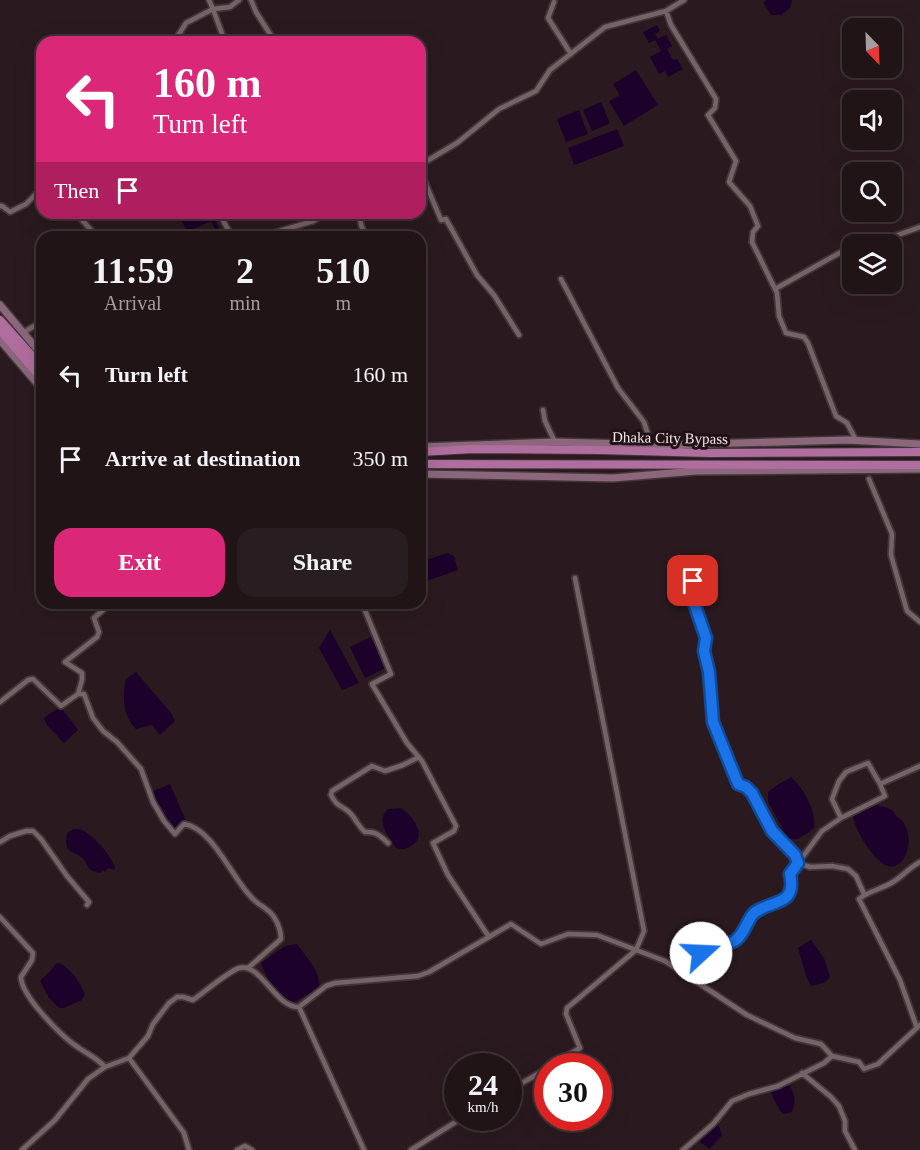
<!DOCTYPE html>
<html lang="en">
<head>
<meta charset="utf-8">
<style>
	:root { --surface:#201417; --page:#281d20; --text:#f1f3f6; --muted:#a29ea1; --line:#3d3336; --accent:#db2777 }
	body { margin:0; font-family:Georgia,serif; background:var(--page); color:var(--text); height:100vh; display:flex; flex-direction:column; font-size:22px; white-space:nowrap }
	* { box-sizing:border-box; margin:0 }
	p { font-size:20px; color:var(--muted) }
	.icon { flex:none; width:33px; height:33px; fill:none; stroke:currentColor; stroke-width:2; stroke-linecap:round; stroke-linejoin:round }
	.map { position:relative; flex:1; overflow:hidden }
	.panel { position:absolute; left:36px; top:231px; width:390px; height:378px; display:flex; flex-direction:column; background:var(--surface); border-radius:18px; box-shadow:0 6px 24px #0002,0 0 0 2px var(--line) }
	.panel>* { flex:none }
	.guide { position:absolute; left:36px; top:36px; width:390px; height:183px; border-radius:18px; box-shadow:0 6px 24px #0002,0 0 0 2px var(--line); background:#db2777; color:#fff; overflow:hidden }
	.needle { width:39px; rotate:157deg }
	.tools { position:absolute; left:842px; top:18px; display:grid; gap:12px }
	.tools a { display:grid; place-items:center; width:60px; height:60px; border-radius:12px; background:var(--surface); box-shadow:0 6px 24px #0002,0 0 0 2px var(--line); font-size:30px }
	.speed { position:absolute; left:444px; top:1053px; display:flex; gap:12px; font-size:30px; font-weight:700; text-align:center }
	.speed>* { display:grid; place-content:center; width:78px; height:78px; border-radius:50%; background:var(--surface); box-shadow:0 6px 24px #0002,0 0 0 2px var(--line); line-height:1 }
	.speed small { font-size:15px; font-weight:400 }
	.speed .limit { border:9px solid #d22; background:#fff; color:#111 }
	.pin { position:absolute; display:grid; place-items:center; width:51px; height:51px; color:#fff; margin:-26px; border-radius:12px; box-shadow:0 3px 9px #0006 }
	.me { position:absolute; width:66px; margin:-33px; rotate:70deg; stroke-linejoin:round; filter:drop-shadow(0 0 4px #0008) }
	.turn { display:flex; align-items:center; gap:21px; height:126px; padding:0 18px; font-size:27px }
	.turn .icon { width:78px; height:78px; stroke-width:2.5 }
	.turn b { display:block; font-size:42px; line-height:51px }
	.then { display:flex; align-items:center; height:57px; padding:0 18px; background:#0003; gap:12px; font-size:22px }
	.eta { display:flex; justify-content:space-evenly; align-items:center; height:102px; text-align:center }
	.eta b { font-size:36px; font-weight:600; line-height:42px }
	.button { display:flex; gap:12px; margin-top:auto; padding:12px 18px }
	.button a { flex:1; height:69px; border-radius:18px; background:var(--accent); color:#fff; font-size:24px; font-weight:600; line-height:69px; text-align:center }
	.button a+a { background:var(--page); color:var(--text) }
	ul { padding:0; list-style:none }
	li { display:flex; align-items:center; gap:18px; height:84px; padding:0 18px }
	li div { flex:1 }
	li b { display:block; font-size:22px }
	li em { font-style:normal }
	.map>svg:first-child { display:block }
</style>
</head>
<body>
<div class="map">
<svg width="920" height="1150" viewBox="0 0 920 1150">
	<rect width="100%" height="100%" fill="#2a1a1f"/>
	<path fill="#1c012b" d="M766,0H792L790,8L781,15H771L763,3Z
		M657,25L660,31L655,34L658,39L666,35L672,46L667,49L673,60L677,59L683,69L668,77L665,71L659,74L650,57L661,51L655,40L649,43L643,32Z
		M636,70L658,105L624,126L609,101L620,95L613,84Z
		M601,102L610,123L592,131L583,110Z
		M579,110L588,134L566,142L557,119Z
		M617,129L624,146L574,165L568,148Z
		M178,213H212L219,228L215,229L211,221L187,232Z
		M448,553L454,556L458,570L423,582L420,578V562Z
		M330,630L359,683L342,690L319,648Z
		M371,637L386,668L365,678L350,647Z
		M136,672L171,713L175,721L160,735L152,725L136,729C123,716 122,697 126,679Z
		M58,708L62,709L78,730L64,743L47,725L44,718Z
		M791,777C803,788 817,811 814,828C804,836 795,844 782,836L783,829L768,802V792L777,785Z
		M170,784L186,821L176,830L166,820L151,792Z
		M876,805C880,806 886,807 890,809C893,810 893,812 896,815C898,818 901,819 903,822C919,842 899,893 869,849C861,838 855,828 853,815L862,809Z
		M401,808C411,815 427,833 414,844C408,849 403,850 396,848C388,835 375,821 388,809Z
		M74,829C77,829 81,829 84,831C94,836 115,859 115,870L108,868L105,872L103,870L100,873L90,870C88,867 87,864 85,861C75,848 63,858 67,833Z
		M811,940L824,958L830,977L824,983L811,986L806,976L798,948Z
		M297,944C306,957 321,971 319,988L294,1002C277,997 267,980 261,963L285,946Z
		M59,963C72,969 80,983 85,994L82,1000L64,1008H59L49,998L40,981L54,967L55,964Z
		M786,1084L790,1086C795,1095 796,1101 792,1112L784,1114L780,1111L771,1093Z
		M718,1124L722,1135L710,1149L700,1142V1140Z"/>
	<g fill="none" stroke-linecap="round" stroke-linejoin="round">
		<defs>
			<path id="minor" d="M251,0L256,12L275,42
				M554,2L548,18L571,54
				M666,11L671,25L716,99L715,108L708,115L736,161L729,182L750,206L758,226L753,232L752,242L777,293L779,316L786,333L804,337L808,343L836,416L847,423L856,440
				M174,42L186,23L213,9L209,0
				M225,42L213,9L230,7L239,0
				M420,165L457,143L499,109L536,91L550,70L605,27L666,11L684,0
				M420,170L441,220L446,219L477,275L494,295L519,335
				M0,206H2L10,212L26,204L36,194L42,196
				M76,213L97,237
				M219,213L232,237
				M360,213C360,223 361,229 368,237
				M260,237L313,221L326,213
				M855,244L858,242H878L920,227
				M561,279L618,388L644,422L651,444
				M775,289L852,246
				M23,333L42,321
				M543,410L545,421L555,442
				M869,479L892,534L891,555L907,611L920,622
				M693,581L690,591L706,637L703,651L709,672L713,722L738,784L746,787L752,793L772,831L794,855L798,863L790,874C795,899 782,901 762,910C760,911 756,912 754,914C746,921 746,933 735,940C725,946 706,944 701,954C696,962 697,973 696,982
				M362,603L391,674L372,684L407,743L422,761L456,826L454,831L433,843L448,875L489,937
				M78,694L82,680V673L65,662L97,637L99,632L94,618L111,603
				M0,702L28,680L33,679L61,706L78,694H84L93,718L103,731L117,742L141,769L153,802L164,821L175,834L184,824C213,828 232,879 253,899C260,906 269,909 274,917C279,925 281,931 281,939L248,968
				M841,818L832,799L839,781L846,772L868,763L880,784
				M0,842L10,836L26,831H33L41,839L67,876L89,902L87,905
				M388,843C380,836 376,831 365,832C357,825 355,817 349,812C340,804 338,808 331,795L332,791L372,766L385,771L403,765L419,757
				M864,894L856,876L848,869L832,866L810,867L798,863L822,831L841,818L885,796L880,784L920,766
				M0,917L33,953L32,960L21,977C21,996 63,1038 79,1048C89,1055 97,1058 105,1067
				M299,1007L364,1150
				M917,1028L900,980L859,899C868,891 882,889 893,882C903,876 910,867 920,862
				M129,1058L184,1133L189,1150
				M550,1066L580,1048L566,1014L567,1008L636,950L644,931L575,578
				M802,1073L831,1097L839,1106L845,1121V1131L855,1150
				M508,1091L548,1068
				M22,1150L55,1120L88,1079L105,1067L129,1058L148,1036L153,1024L169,1003L177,997H183L193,1000C203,993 229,971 239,968C261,962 275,1008 299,1007L326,986L335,983L418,976L429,972L511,924L541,944L568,934L597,935L665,961L747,1015L795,1038L821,1044L832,1056L859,1062L864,1069L878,1064L920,1025
				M237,1150L245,1146L252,1150
				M411,1150L462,1118
				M683,1150L713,1124L732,1101L749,1094L778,1086L824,1063L832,1056"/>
			<path id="secondary" d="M0,305L42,355
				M0,340L42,389
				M420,447L555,442L667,445L848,440L920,444
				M420,474L613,478L696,471L920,469"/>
			<path id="trunk" d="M0,320L42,367
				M0,330L42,379
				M420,452L473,449L599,450L710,453L920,452
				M420,464L920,465"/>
		</defs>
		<use href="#minor" stroke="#43363a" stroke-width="8"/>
		<use href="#secondary" stroke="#43363a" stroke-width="10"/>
		<use href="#trunk" stroke="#43363a" stroke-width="10"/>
		<use href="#minor" stroke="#766367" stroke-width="4.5"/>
		<use href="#secondary" stroke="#8c677c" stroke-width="7"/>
		<use href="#trunk" stroke="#b06e9f" stroke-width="8"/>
	</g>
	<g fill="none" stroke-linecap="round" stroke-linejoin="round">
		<defs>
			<path id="route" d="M693,581L690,591L706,638L704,651L709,672L713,722L738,784L746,787L752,793L772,831L795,855L798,863L790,874C797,907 772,899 754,913C747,920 745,933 736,940C725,947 711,945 701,953"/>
		</defs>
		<use href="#route" stroke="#114b97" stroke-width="15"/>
		<use href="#route" stroke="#1a73e8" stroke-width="10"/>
	</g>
	<g text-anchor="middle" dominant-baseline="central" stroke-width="6" stroke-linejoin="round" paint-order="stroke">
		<g font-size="15" fill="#f0e5e7" stroke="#211116">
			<text transform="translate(670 438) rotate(1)">Dhaka City Bypass</text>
		</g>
	</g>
</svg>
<div class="tools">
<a><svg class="needle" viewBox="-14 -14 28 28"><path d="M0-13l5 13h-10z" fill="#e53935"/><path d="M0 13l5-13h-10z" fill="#a29ea1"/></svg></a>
<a><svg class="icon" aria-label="sound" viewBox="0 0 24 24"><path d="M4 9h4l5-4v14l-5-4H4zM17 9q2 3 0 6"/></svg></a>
<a><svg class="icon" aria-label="search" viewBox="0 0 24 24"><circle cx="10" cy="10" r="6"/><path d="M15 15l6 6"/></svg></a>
<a><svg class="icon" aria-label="layers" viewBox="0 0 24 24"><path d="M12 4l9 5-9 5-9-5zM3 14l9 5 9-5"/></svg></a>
</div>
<div class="speed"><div>24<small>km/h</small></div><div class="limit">30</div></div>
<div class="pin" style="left:693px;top:581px;background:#d93025"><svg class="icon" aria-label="arrive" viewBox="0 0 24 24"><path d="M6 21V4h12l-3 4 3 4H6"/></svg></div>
<svg class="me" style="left:701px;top:953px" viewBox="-20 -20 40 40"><circle r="19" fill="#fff"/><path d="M0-13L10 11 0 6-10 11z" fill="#1a73e8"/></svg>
<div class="guide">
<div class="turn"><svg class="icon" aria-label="left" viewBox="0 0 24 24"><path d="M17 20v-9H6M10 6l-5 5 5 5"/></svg><div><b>160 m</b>Turn left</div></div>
<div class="then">Then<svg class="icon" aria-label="arrive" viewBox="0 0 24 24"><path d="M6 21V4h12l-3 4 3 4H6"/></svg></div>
</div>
<section class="panel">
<div class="eta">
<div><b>11:59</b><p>Arrival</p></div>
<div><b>2</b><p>min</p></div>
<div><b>510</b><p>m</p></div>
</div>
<ul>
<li><svg class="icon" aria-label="left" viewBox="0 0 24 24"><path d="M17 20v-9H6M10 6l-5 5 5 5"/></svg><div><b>Turn left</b></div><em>160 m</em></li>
<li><svg class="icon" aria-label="arrive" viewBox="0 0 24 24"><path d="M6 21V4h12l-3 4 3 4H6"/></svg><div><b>Arrive at destination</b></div><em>350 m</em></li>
</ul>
<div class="button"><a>Exit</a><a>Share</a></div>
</section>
</div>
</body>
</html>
